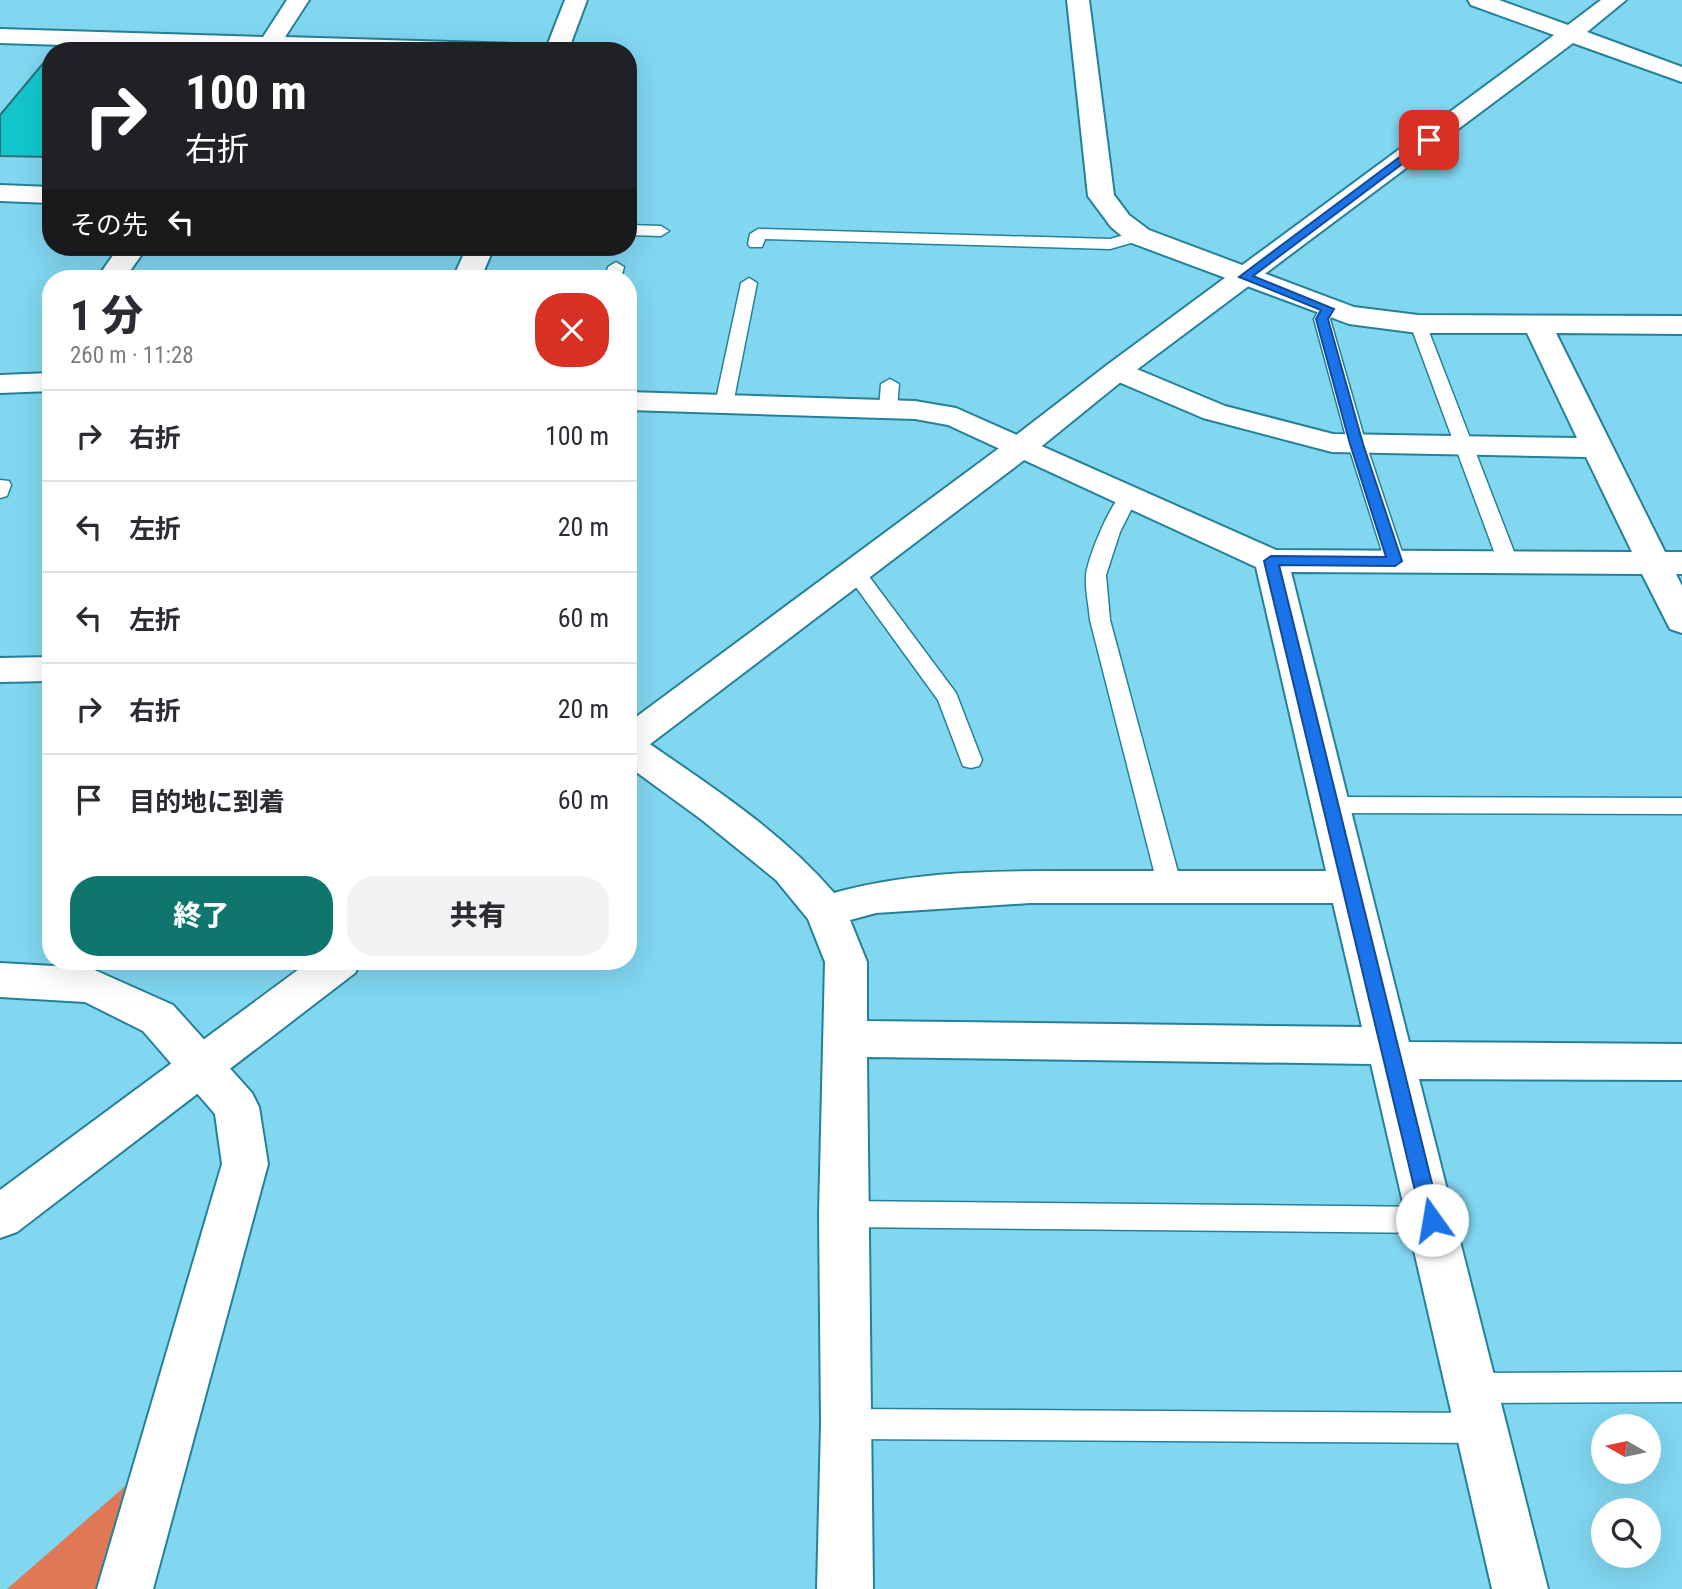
<!DOCTYPE html>
<html lang="ja">
<head>
<meta charset="utf-8">
<style>
	:root { --surface:#fff; --page:#f2f2f3; --text:#2b2b33; --muted:#7c7c81; --line:#e1e1e2; --accent:#0f766e }
	body { margin:0; font-family:"Roboto Condensed","Noto Sans JP",sans-serif; background:var(--page); color:var(--text); height:100vh; display:flex; flex-direction:column; font-size:26px; white-space:nowrap }
	* { box-sizing:border-box; margin:0 }
	p { font-size:23px; color:var(--muted) }
	.icon { flex:none; width:38px; height:38px; fill:none; stroke:currentColor; stroke-width:2; stroke-linecap:round; stroke-linejoin:round }
	.map { position:relative; flex:1; overflow:hidden }
	.details { position:absolute; left:42px; top:270px; width:595px; height:700px; display:flex; flex-direction:column; background:var(--surface); border-radius:28px; box-shadow:0 7px 28px #0002 }
	.details>* { flex:none }
	.banner { position:absolute; left:42px; top:42px; width:595px; height:214px; border-radius:28px; box-shadow:0 7px 28px #0002; background:#202124; color:#fff; overflow:hidden }
	.needle { width:46px; rotate:279deg }
	.fabs { position:absolute; left:1591px; top:1414px; display:grid; gap:14px }
	.fabs a { display:grid; place-items:center; width:70px; height:70px; border-radius:50%; background:var(--surface); box-shadow:0 7px 28px #0002; font-size:35px }
	.pin { position:absolute; display:grid; place-items:center; width:60px; height:60px; color:#fff; margin:-30px; border-radius:14px; box-shadow:0 4px 10px #0006 }
	.me { position:absolute; width:77px; margin:-38px; rotate:347deg; stroke-linejoin:round; filter:drop-shadow(0 0 5px #0008) }
	.turn { display:flex; align-items:center; gap:24px; height:147px; padding:0 28px; font-size:32px }
	.turn .icon { width:91px; height:91px; stroke-width:2.5 }
	.turn b { display:block; font-size:49px; line-height:60px }
	.then { display:flex; align-items:center; height:66px; padding:0 28px; background:#0003; gap:14px; font-size:26px }
	.round { display:grid; place-items:center; flex:none; width:74px; height:74px; border-radius:28px; background:var(--page) }
	.overview { display:flex; align-items:center; justify-content:space-between; height:119px; padding:0 28px }
	h1 { font-size:42px; font-weight:800; line-height:52px }
	.primary-button { display:flex; gap:14px; margin-top:auto; padding:14px 28px }
	.primary-button a { flex:1; height:80px; border-radius:28px; background:var(--accent); color:#fff; font-size:28px; font-weight:800; line-height:80px; text-align:center }
	.primary-button a+a { background:var(--page); color:var(--text) }
	ul { padding:0; list-style:none }
	li { display:flex; align-items:center; gap:21px; height:91px; padding:0 28px; border-top:2px solid var(--line) }
	li div { flex:1 }
	li b { display:block; font-size:26px }
	li em { font-style:normal }
	.map>svg:first-child { display:block }
</style>
</head>
<body>
<div class="map">
<svg width="1682" height="1589" viewBox="0 0 1682 1589">
	<rect width="100%" height="100%" fill="#81d6f0"/>
	<path fill="#df7856" d="M130,1482L100,1589H7Z"/>
	<path fill="#13c6cc" stroke="#287376" stroke-width="2" d="M50,55L51,157L0,156V115Z"/>
	<g fill="none" stroke-linecap="round" stroke-linejoin="round">
		<defs>
			<path id="lane" d="M628,225L661,226L669,231L661,236L628,235Z
				M758,229L1110,239L1139,231L1147,236L1145,239L1110,249L765,239L762,247H750L748,244L750,234Z
				M616,262L624,267L621,278H605L608,267Z
				M749,278L757,283L733,404L724,409L715,404L741,283Z
				M1328,304L1336,309L1330,319L1366,444L1405,561L1402,565H1388L1385,561L1348,444L1314,319L1322,305Z
				M1418,319L1426,324L1518,562L1515,566H1501L1498,562L1410,324Z
				M890,379L899,384L897,409L888,414L879,409L881,384Z
				M0,480L9,481L11,485L7,496L0,498Z
				M1128,490L1138,496L1120,532L1106,575L1110,620L1182,887L1178,893L1170,896L1162,893L1158,887L1090,620C1089,606 1085,590 1086,576C1087,559 1113,494 1128,490Z
				M855,566L862,567L956,693L982,760L979,766L971,768L963,766L938,700L845,572L848,567Z
				M1330,797L1682,798V814L1330,813L1322,811L1319,805L1322,799Z
				M843,1201L1432,1207L1442,1211L1446,1220L1442,1229L1432,1233L843,1227L833,1223L829,1214L833,1205Z
				M1682,1372V1402L1472,1403L1461,1398L1457,1388L1461,1378L1472,1373Z
				M847,1409L1482,1413L1493,1417L1497,1428L1493,1439L1482,1443L847,1439L836,1435L832,1424L836,1413Z"/>
			<path id="street" d="M287,0H309L285,37L519,44L527,46L530,51H254L0,43V29L263,37Z
				M565,0H587L568,51H545Z
				M1067,0H1089L1114,195L1129,215L1149,230L1354,307L1418,315L1682,316V334L1556,333L1665,552H1682V574H1676L1682,586V633L1670,629L1642,574L1291,572L1409,1042L1682,1044V1080L1419,1079L1548,1589H1492L1371,1064L867,1057L873,1589H817L821,1424L819,1214L825,962L808,919L776,880L702,820L628,766V734L641,738C709,785 780,830 834,893C916,870 1003,871 1087,871C1167,871 1247,871 1326,871L1256,567L948,425L915,419L628,410V392L915,401L956,408L1276,550L1632,552L1586,457L1332,452L1203,418L1107,377L1102,371L1107,365L1117,362L1127,365L1225,406L1333,434L1577,438L1527,333H1418L1349,324L1129,242L1111,227L1088,196ZM1030,903H1333L1362,1027L867,1021V962L850,920L876,913Z
				M0,185L51,187V203L0,201Z
				M119,247H147L125,278H97Z
				M467,247H494L481,278H453Z
				M51,373V391L0,393V375Z
				M51,657V681L0,682V658Z
				M0,963L90,968L173,1005L252,1093L259,1107L268,1164L153,1589H97L222,1164L215,1114L143,1031L85,1002L0,997Z"/>
			<path id="secondary" d="M1468,0H1499L1568,25L1601,0H1626L1587,32L1682,67V82L1573,43L1127,377L1032,454L641,751L628,755V723L1010,440L1107,365L1554,35L1471,5Z
				M310,961H361L355,973L17,1232L0,1238V1190Z"/>
		</defs>
		<use href="#lane" stroke="#248198" stroke-width="3"/>
		<use href="#street" stroke="#248198" stroke-width="4"/>
		<use href="#secondary" stroke="#248198" stroke-width="4"/>
		<use href="#lane" fill="#fff" fill-rule="evenodd"/>
		<use href="#street" fill="#fff" fill-rule="evenodd"/>
		<use href="#secondary" fill="#fff" fill-rule="evenodd"/>
	</g>
	<path fill="#1a73e8" stroke="#114b97" stroke-width="2" d="M1425,138L1434,140L1253,276L1334,309L1328,319L1363,444L1402,561L1395,566L1279,565L1441,1220L1438,1227L1432,1229L1425,1227L1422,1220L1264,561L1271,556L1386,557L1350,444L1316,319L1321,310L1239,277Z"/>
</svg>
<div class="fabs">
<a><svg class="needle" viewBox="-14 -14 28 28"><path d="M0-13l5 13h-10z" fill="#e53935"/><path d="M0 13l5-13h-10z" fill="#7c7c81"/></svg></a>
<a><svg class="icon" aria-label="search" viewBox="0 0 24 24"><circle cx="10" cy="10" r="6"/><path d="M15 15l6 6"/></svg></a>
</div>
<div class="pin" style="left:1429px;top:140px;background:#d93025"><svg class="icon" aria-label="arrive" viewBox="0 0 24 24"><path d="M6 21V4h12l-3 4 3 4H6"/></svg></div>
<svg class="me" style="left:1432px;top:1220px" viewBox="-20 -20 40 40"><circle r="19" fill="#fff"/><path d="M0-13L10 11 0 6-10 11z" fill="#1a73e8"/></svg>
<div class="banner">
<div class="turn"><svg class="icon" aria-label="right" viewBox="0 0 24 24"><path d="M7 20v-9h11M14 6l5 5-5 5"/></svg><div><b>100 m</b>右折</div></div>
<div class="then">その先<svg class="icon" aria-label="left" viewBox="0 0 24 24"><path d="M17 20v-9H6M10 6l-5 5 5 5"/></svg></div>
</div>
<section class="details">
<div class="overview"><div><h1>1 分</h1><p>260 m · 11:28</p></div><a class="round" style="background:#d93025;color:#fff"><svg class="icon" aria-label="close" viewBox="0 0 24 24"><path d="M6 6l12 12M18 6L6 18"/></svg></a></div>
<ul>
<li><svg class="icon" aria-label="right" viewBox="0 0 24 24"><path d="M7 20v-9h11M14 6l5 5-5 5"/></svg><div><b>右折</b></div><em>100 m</em></li>
<li><svg class="icon" aria-label="left" viewBox="0 0 24 24"><path d="M17 20v-9H6M10 6l-5 5 5 5"/></svg><div><b>左折</b></div><em>20 m</em></li>
<li><svg class="icon" aria-label="left" viewBox="0 0 24 24"><path d="M17 20v-9H6M10 6l-5 5 5 5"/></svg><div><b>左折</b></div><em>60 m</em></li>
<li><svg class="icon" aria-label="right" viewBox="0 0 24 24"><path d="M7 20v-9h11M14 6l5 5-5 5"/></svg><div><b>右折</b></div><em>20 m</em></li>
<li><svg class="icon" aria-label="arrive" viewBox="0 0 24 24"><path d="M6 21V4h12l-3 4 3 4H6"/></svg><div><b>目的地に到着</b></div><em>60 m</em></li>
</ul>
<div class="primary-button"><a>終了</a><a>共有</a></div>
</section>
</div>
</body>
</html>
